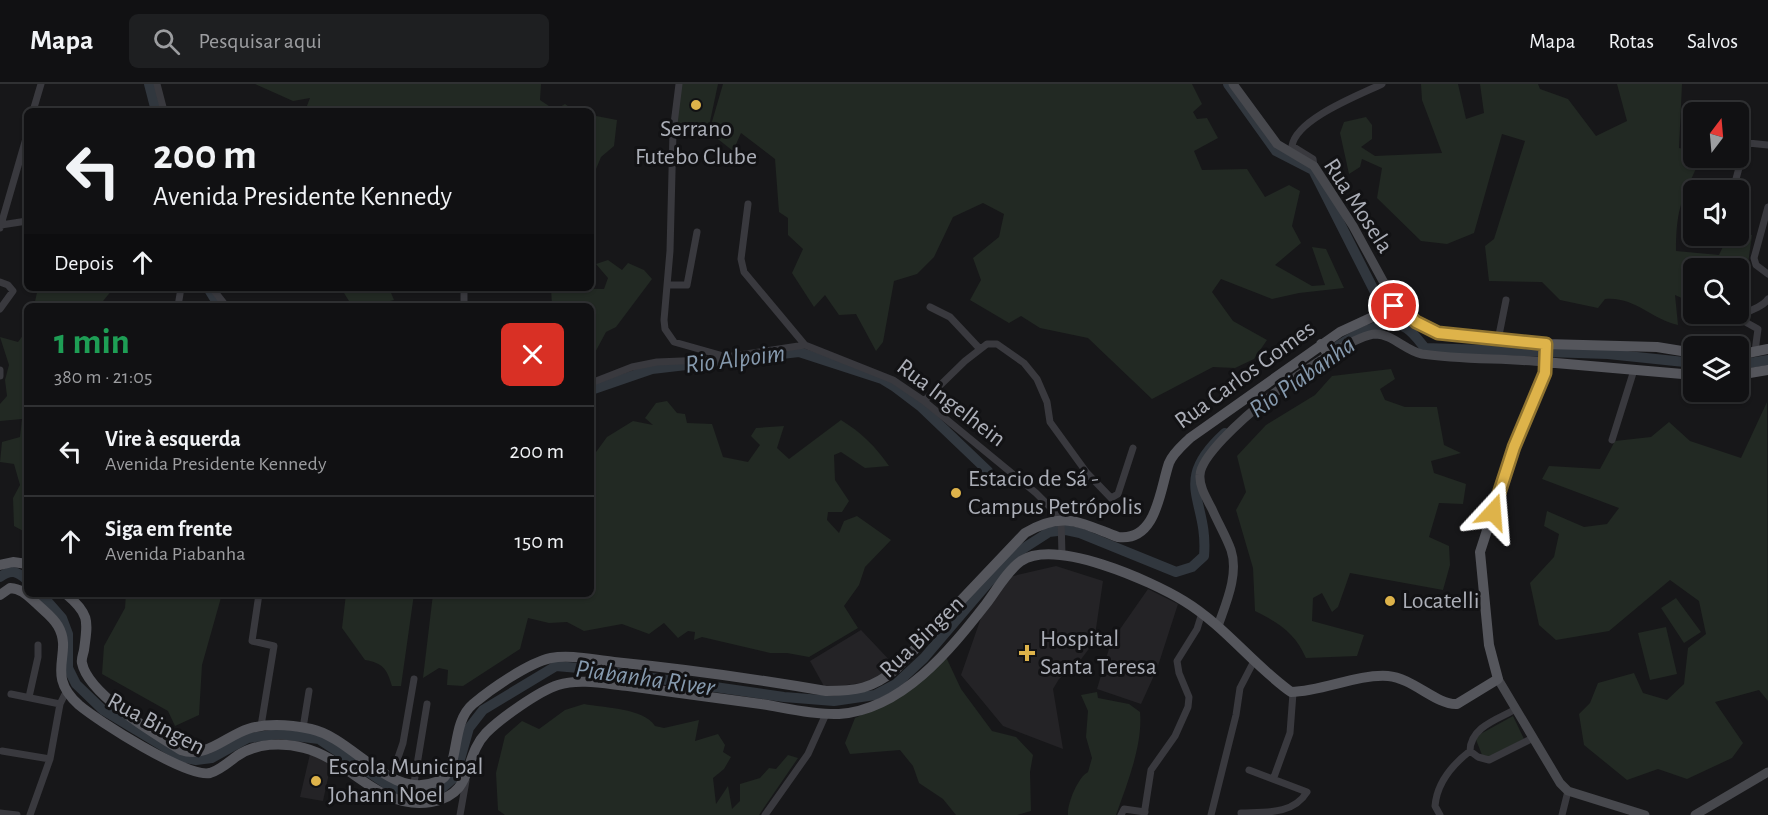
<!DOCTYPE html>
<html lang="pt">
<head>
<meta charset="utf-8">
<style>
	:root { --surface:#111113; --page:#1e1f21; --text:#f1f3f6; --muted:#9c9da0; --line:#303133 }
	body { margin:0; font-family:"Alegreya Sans",sans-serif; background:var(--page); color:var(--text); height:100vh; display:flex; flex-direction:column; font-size:22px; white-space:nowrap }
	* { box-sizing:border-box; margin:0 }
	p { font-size:20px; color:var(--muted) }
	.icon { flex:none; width:33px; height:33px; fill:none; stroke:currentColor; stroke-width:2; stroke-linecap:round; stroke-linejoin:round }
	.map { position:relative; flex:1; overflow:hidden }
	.sheet { position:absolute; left:24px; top:219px; width:570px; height:294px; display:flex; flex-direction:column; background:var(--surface); border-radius:9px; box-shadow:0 2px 4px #0004,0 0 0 2px var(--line) }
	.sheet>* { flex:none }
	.guide { position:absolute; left:24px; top:24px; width:570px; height:183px; border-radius:9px; box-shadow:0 2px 4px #0004,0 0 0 2px var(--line); background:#111113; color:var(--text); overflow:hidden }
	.needle { width:39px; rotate:16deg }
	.fabs { position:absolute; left:1683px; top:18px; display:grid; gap:12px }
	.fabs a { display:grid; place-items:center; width:66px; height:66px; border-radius:9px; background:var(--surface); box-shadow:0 2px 4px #0004,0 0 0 2px var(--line); font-size:30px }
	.pin { position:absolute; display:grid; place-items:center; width:51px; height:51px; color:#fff; margin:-26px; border:3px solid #fff; border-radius:50%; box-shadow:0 2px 6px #0007 }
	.me { position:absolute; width:66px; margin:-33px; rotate:19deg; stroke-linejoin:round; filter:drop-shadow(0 0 4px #0008) }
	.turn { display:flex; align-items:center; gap:21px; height:126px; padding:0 30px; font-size:27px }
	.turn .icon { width:78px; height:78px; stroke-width:2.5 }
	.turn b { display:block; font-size:42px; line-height:51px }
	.then { display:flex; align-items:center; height:57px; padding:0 30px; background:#0003; gap:12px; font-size:22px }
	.round { display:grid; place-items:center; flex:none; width:63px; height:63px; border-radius:9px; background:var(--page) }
	.head { display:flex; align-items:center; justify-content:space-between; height:102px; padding:0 30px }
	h1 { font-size:36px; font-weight:700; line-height:45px; color:#1e9e55 }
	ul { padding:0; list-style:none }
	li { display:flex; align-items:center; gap:18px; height:90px; padding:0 30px; border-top:2px solid var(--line) }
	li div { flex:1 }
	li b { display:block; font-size:22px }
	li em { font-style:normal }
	header { display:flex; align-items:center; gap:36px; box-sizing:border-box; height:84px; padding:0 30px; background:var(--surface); border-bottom:2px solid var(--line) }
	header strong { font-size:28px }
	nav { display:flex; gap:33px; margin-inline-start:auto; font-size:21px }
	.search { width:420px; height:54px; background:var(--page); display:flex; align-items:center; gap:15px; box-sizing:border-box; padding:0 21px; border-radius:9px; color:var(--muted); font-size:22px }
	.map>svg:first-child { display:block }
</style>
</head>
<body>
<header>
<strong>Mapa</strong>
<div class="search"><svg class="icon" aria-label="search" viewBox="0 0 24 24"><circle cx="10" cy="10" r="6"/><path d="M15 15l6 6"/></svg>Pesquisar aqui</div>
<nav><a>Mapa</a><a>Rotas</a><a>Salvos</a></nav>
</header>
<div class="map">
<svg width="1768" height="731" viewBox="0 0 1768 731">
	<rect width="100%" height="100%" fill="#171719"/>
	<path fill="#242326" d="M1056,482L1103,497L1094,558L1079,578L1059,595L1053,605L1063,665L1003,642L961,591L982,531L1009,493Z
		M1148,505L1178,520L1157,585L1141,620L1097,605L1111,558Z
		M861,546L895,582L875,597L825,604L810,577Z
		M310,670L331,680L323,717L300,713Z"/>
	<path fill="#222923" d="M255,0H541L540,16L555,26L565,20L575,27H305L310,14L293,17Z
		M681,0H718L708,47L675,42Z
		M723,0H1192L1202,20L1193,28L1197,35L1207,34L1218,54L1194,67L1202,86L1247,85L1265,113L1289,101L1300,107L1292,142L1301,159L1275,181L1312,202L1325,201L1312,163L1326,165L1344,204L1299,209L1272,215L1221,195L1212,208L1233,237L1267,256L1254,275L1235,284L1213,283L1152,315L1088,254L1040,244L1021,232L1009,239L970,216L981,196L973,174L999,153L1004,130L983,119L953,133L934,173L917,190L894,197L883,258L876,267L856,230L839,231L825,211L814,223L792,189L803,165L788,151V134L779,128L775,75L741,49L733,67L709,48Z
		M1421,0H1458L1466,35L1484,29L1480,0H1538L1540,5L1568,15L1596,52L1627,37L1617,0H1682L1679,64L1693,67L1694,74H1701C1683,113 1676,122 1676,167L1719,171L1728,152L1752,151L1747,187L1739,201L1738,184H1694L1693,219L1675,211L1678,241C1651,235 1634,212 1605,215L1598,224L1560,216L1542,198L1489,197L1485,162L1494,155L1525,57L1502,50L1474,149L1447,160L1421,157L1377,114L1382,84L1362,75L1360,83L1349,90L1340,49L1344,38L1366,33L1372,41V55L1361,63L1375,72L1442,69L1422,16Z
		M591,31L617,36L614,62L601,73L591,97Z
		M608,176L622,186L628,179L644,186L652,195L616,243L606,248L591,276V222H552L551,204L604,205L608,194L596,180Z
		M38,204H110L112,206L99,222H34Z
		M341,204H389L394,216L379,220L380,222H352Z
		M27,246V449L14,442L13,414L20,401L14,380L0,378L2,358L20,353L22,335L0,337V320L7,312L5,296L9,281L0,253L18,258Z
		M1391,285L1395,295L1380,305L1385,316L1405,323H1437L1444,361L1461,369L1431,377L1434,389L1466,400L1463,420L1439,419L1429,453L1449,462L1450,481L1443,506L1350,489L1338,523L1332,528L1322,509L1313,514L1312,537L1364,551L1357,572L1306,574C1295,549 1279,539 1255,527L1253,484L1236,426L1246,408L1237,372L1266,341L1315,311L1332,292Z
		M667,317L677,329L685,330L687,339L712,340L723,373L748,378L760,361L751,352L756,344L784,342L777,364L789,375L841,336C862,349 875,362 889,382L865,384L841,368L834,371L835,396L849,417L842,428H828L827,436L839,449L844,437L857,432L891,456L865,483L859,501L844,522L858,544L809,573L787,569H770L702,553L694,556L695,548L688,547L678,554L664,539L649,550L622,540L584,547L567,538L549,539L528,534L520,565L463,602L447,601L448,586L439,584L423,594L433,510H591V375L607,353L633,337L653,341L645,334L656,319Z
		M1767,318L1768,617L1759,606L1715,618L1743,659L1732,674L1687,695L1658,685L1627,696L1584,661L1579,630L1590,619L1598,599L1634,589L1643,609L1667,616L1684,600L1688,564L1706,550L1699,517L1670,496L1609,547L1556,556L1539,541L1530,499L1554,473L1559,450L1544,442L1547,427L1584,443L1607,440L1619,424L1542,395L1549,382L1600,385L1615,357L1651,353L1669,338L1690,357L1741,374Z
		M126,510H222L202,581L199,631L175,642L168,627L102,590L104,562L125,524Z
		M346,510H414L401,602H392C387,585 383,579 365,576L342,544Z
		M1676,514L1701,548L1684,559L1661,524Z
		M1666,543L1677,590L1650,596L1638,549Z
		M946,573L961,605L992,647L1016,653L1033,671L1030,688L1031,727L1017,731H956L943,715L919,699L913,682L900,666L850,670L845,659L855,634L898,615Z
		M1097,608L1098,614L1129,620L1140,628C1143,661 1127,700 1116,731H1068C1067,720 1078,693 1088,688L1092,674L1086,653L1088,627L1081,611Z
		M584,620C604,624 644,624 655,642L664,644L699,636L695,657L718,650L725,661L723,668L731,673L724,685L713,694L716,720L728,702L732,725L740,717V700L760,694L769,684L776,685L788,671L798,674L759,731H505L498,726L496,689L505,652L522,637L539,645L565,626Z
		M1513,632L1524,655L1490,673L1482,671L1475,653Z"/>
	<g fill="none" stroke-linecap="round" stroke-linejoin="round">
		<path stroke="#31373e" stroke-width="10" d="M149,0L156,27
			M1228,0L1276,67L1313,86L1388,234
			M208,204L219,222
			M1332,266C1349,254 1386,232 1406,244C1413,248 1420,258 1425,264L1608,270L1694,279
			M1738,281L1768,276
			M591,306L652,285L799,268L882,295L895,303L920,322L988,387
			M0,493C11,485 17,487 27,496
			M41,510L62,534L68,550V584L76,600L103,626L181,673L196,676L212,674L248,654L279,650L319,655L394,705L417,709L441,705L455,693L469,644L483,626L556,582L590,585L784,613L834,617L875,611L896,600L924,574L988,499L1021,466L1049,448L1066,446L1080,449L1176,488L1192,483L1204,472C1209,415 1170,399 1225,349"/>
		<path stroke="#39393e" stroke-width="7" d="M157,0L164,27
			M679,0L673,48L670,167L664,236L665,245L674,258L720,271
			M33,27L41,0
			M1738,58L1768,61
			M1314,82L1313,75L1292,62C1296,35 1359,11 1382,0
			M1733,106L1746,58
			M748,120L741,175L744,188L805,261
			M1768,123L1754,174L1756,181L1768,190
			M1,141L27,137
			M0,144L27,51
			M0,198L8,201L13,207L0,225
			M667,201H687L697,148
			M212,204L226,222
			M464,204V222
			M178,222L181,204
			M930,223L950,233L980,265
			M1498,256L1506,216
			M1755,267L1758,245L1740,235C1747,224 1761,226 1768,215
			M0,286V292
			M591,299L632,283L657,278L706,276L805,261L893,296L924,317L1036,409L1061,434L1062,471
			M924,317L965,277L987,260H997L1024,279L1037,295L1047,318L1050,338L1087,389L1111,414L1118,410L1133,364
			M1612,356L1634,286
			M259,510L252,557L274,562L261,642
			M11,610L60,620
			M29,613L38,573V561
			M1516,625C1498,635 1470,643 1470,667L1478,673L1489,676L1533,654
			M303,644L309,607
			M2,667L50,675
			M1274,693L1290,649L1293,609
			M391,694L403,659L414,595
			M414,699L427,620
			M0,729L17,731
			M1241,729C1265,728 1293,731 1307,708L1249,686
			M30,731L50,675L60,620L66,608
			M460,731L466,697
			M765,731L808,670L826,630
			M1121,731L1124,725L1145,728
			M1144,731L1151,686L1175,652L1188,623L1189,613L1179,589L1177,577L1197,545L1202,529
			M1211,731L1236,631L1240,604L1254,577
			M1440,731L1435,722C1437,698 1452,681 1470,667
			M1562,731L1568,707"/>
		<path stroke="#47484d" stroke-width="9" d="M1233,0L1277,60L1314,82L1353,142L1395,219L1406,229
			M1218,542C1226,519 1239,490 1231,466C1226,452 1218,439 1212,425C1207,415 1199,403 1200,391C1201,357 1342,251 1376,250C1392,250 1406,267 1422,270C1461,276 1504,274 1544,278
			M1498,595L1560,699L1568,707L1645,731
			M1695,731L1768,688"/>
		<path stroke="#55565c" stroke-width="10" d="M1321,260L1329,271
			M1738,271L1768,265
			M1544,278L1694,291
			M1738,291L1768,286
			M0,481L13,478L27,480
			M66,510C90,530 88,537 84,566C83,571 81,575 82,579C88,610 155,650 181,666C206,675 226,652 248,645C267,639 292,641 311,645C353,654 390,716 436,698C463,689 448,641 473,620C491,605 528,579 551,574C570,570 594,576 614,578C685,585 756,595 826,607C856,607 872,605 896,585L1025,449C1064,426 1080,439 1118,453C1157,458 1160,405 1169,379C1173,369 1183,361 1190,354L1340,248L1392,224L1426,245L1438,249L1546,260L1657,263L1694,269
			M0,511L10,504C22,505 27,511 36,519C43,526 53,533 58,542C74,570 44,590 79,621C98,637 187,694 210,689C220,686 229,678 237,672C256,659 282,658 304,664C351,676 379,727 431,718C476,710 462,674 486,649C501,634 539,607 558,601C579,594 607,600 628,602C673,608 717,614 761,620C786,624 814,631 839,630C902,626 950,566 986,520C996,507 1007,487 1021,477C1056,454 1151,497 1184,517C1225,542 1253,581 1291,608C1324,607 1356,590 1388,592C1413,594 1436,621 1457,620L1498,595L1489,561L1480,468L1514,363L1545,289L1546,260"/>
	</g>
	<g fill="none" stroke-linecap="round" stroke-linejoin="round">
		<defs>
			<path id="route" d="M1394,222L1395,219L1416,238L1438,249L1546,260L1545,289L1514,363L1493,428"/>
		</defs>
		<use href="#route" stroke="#907430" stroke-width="15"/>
		<use href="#route" stroke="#deb34a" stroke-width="10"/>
	</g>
	<g fill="#deb34a" stroke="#121214" stroke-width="2">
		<circle cx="696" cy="21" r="6"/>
		<circle cx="956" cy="409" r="6"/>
		<circle cx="1390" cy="517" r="6"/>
		<path d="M1024 560h6v6h6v6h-6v6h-6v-6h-6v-6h6z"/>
		<circle cx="316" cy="697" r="6"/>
	</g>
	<g text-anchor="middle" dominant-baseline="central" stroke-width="6" stroke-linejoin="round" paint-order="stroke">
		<g font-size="24" fill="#abaeb7" stroke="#121214" text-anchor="start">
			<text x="696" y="45" text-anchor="middle">Serrano<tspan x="696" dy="28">Futebo Clube</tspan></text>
			<text x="968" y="395">Estacio de Sá -<tspan x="968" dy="28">Campus Petrópolis</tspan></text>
			<text x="1402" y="517">Locatelli</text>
			<text x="1040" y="555">Hospital<tspan x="1040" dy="28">Santa Teresa</tspan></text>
			<text x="328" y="683">Escola Municipal<tspan x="328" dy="28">Johann Noel</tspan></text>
		</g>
		<g font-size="24" fill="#abaeb7" stroke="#121214">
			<text transform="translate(1358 122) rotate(57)">Rua Mosela</text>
			<text transform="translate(1245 291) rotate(-36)">Rua Carlos Gomes</text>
			<text transform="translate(951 319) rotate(37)">Rua Ingelhein</text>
			<text transform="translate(922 553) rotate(-44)">Rua Bingen</text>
			<text transform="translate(156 640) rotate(28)">Rua Bingen</text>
		</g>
		<g font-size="26" font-style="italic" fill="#869aae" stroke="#121214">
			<text transform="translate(735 275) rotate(-7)">Rio Alpoim</text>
			<text transform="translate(1302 293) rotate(-35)">Rio Piabanha</text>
			<text transform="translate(645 594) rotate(8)">Piabanha River</text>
		</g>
	</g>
</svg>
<div class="fabs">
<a><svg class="needle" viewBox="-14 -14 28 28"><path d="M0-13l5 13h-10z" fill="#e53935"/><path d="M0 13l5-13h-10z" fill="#9c9da0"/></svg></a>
<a><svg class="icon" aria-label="sound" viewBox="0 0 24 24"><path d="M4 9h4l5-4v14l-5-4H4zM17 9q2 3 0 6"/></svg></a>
<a><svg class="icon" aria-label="search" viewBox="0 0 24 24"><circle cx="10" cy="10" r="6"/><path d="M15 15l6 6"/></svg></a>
<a><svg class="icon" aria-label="layers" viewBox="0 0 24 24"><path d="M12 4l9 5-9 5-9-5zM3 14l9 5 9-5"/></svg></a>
</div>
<div class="pin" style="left:1394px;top:222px;background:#d93025"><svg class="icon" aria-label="arrive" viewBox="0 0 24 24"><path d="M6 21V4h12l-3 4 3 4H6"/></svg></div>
<svg class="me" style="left:1493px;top:428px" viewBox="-20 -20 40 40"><path d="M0-17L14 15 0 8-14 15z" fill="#deb34a" stroke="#fff" stroke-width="4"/></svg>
<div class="guide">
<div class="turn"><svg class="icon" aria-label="left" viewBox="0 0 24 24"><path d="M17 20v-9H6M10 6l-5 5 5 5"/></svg><div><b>200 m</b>Avenida Presidente Kennedy</div></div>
<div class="then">Depois<svg class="icon" aria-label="ahead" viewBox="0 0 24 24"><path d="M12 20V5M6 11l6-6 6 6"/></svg></div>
</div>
<section class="sheet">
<div class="head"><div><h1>1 min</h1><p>380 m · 21:05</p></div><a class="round" style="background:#d93025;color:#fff"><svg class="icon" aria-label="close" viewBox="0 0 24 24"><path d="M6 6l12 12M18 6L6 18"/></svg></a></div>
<ul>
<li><svg class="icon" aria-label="left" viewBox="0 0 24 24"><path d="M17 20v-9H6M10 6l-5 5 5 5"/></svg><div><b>Vire à esquerda</b><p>Avenida Presidente Kennedy</p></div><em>200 m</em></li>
<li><svg class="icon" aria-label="ahead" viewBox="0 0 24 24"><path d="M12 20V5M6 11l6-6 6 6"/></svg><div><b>Siga em frente</b><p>Avenida Piabanha</p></div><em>150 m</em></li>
</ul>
</section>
</div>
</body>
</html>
